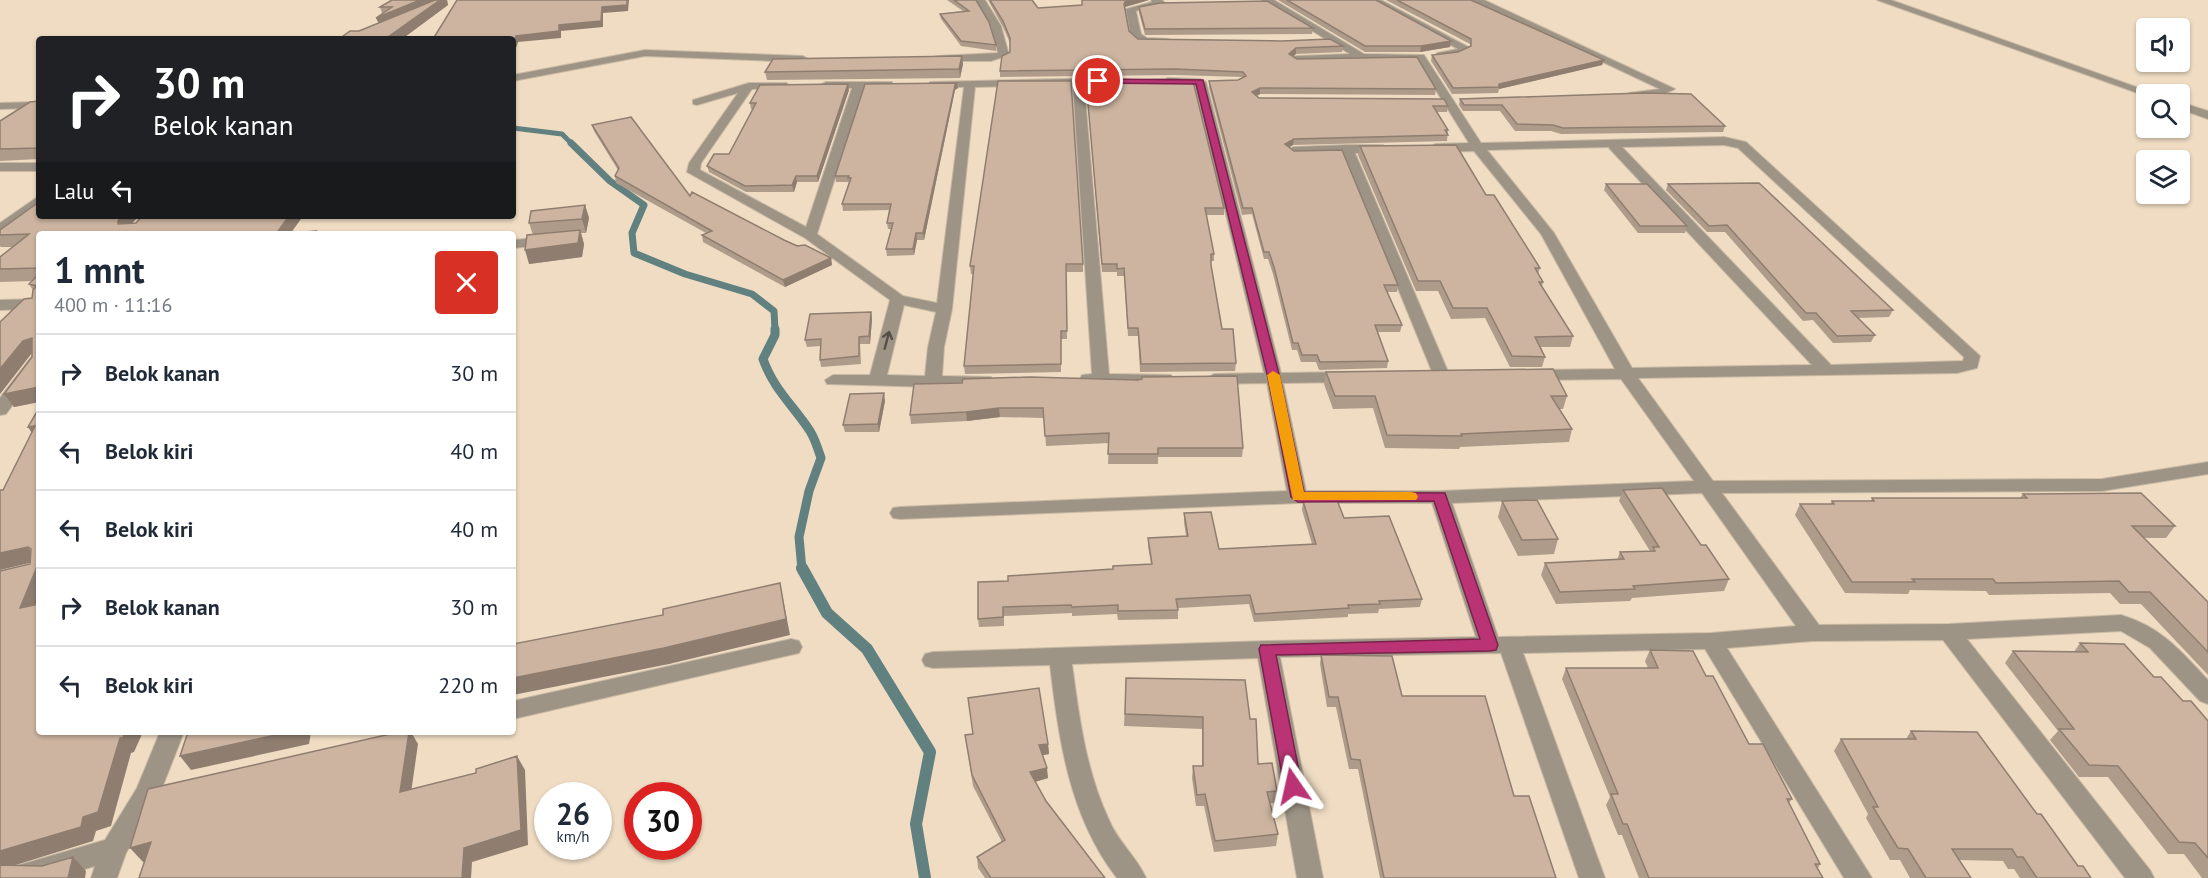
<!DOCTYPE html>
<html lang="id">
<head>
<meta charset="utf-8">
<style>
	:root { --surface:#fff; --page:#f6f6f7; --text:#1f2937; --muted:#747a83; --line:#e0e1e3 }
	body { margin:0; font-family:"PT Sans",sans-serif; background:var(--page); color:var(--text); height:100vh; display:flex; flex-direction:column; font-size:22px; white-space:nowrap }
	* { box-sizing:border-box; margin:0 }
	p { font-size:20px; color:var(--muted) }
	.icon { flex:none; width:33px; height:33px; fill:none; stroke:currentColor; stroke-width:2; stroke-linecap:round; stroke-linejoin:round }
	.map { position:relative; flex:1; overflow:hidden }
	.side { position:absolute; left:36px; top:231px; width:480px; height:504px; display:flex; flex-direction:column; background:var(--surface); border-radius:6px; box-shadow:0 2px 4px #0004 }
	.side>* { flex:none }
	.guide { position:absolute; left:36px; top:36px; width:480px; height:183px; border-radius:6px; box-shadow:0 2px 4px #0004; background:#202124; color:#fff; overflow:hidden }
	.buttons { position:absolute; left:2136px; top:18px; display:grid; gap:12px }
	.buttons a { display:grid; place-items:center; width:54px; height:54px; border-radius:6px; background:var(--surface); box-shadow:0 2px 4px #0004; font-size:30px }
	.speed { position:absolute; left:534px; top:782px; display:flex; gap:12px; font-size:30px; font-weight:700; text-align:center }
	.speed>* { display:grid; place-content:center; width:78px; height:78px; border-radius:50%; background:var(--surface); box-shadow:0 2px 4px #0004; line-height:1 }
	.speed small { font-size:15px; font-weight:400 }
	.speed .limit { border:9px solid #d22; background:#fff; color:#111 }
	.pin { position:absolute; display:grid; place-items:center; width:51px; height:51px; color:#fff; margin:-26px; border:3px solid #fff; border-radius:50%; box-shadow:0 2px 6px #0007 }
	.me { position:absolute; width:66px; margin:-33px; rotate:349deg; stroke-linejoin:round; filter:drop-shadow(0 0 4px #0008) }
	.turn { display:flex; align-items:center; gap:21px; height:126px; padding:0 18px; font-size:27px }
	.turn .icon { width:78px; height:78px; stroke-width:2.5 }
	.turn b { display:block; font-size:42px; line-height:51px }
	.then { display:flex; align-items:center; height:57px; padding:0 18px; background:#0003; gap:12px; font-size:22px }
	.round { display:grid; place-items:center; flex:none; width:63px; height:63px; border-radius:6px; background:var(--page) }
	.headline { display:flex; align-items:center; justify-content:space-between; height:102px; padding:0 18px }
	h1 { font-size:36px; font-weight:700; line-height:45px }
	ul { padding:0; list-style:none }
	li { display:flex; align-items:center; gap:18px; height:78px; padding:0 18px; border-top:2px solid var(--line) }
	li div { flex:1 }
	li b { display:block; font-size:22px }
	li em { font-style:normal }
	.map>svg:first-child { display:block }
</style>
</head>
<body>
<div class="map">
<svg width="2208" height="878" viewBox="0 0 2208 878">
	<rect width="100%" height="100%" fill="#efdcc3"/>
	<g fill="none" stroke-linecap="round" stroke-linejoin="round">
		<path stroke="#618080" stroke-width="5" d="M513,128L562,134L573,145"/>
		<path stroke="#618080" stroke-width="7" d="M571,143L610,181L644,205L632,233L634,253L685,274L752,294L774,311L775,330"/>
		<path stroke="#618080" stroke-width="9" d="M775,329V335L763,359C774,390 793,405 810,431C815,439 818,449 821,458L809,491L799,537L802,570"/>
		<path stroke="#618080" stroke-width="12" d="M802,568L827,613L867,649L930,752L916,824L925,878"/>
		<defs>
			<path id="minor" d="M975,0H985L1001,26L1009,55L991,61H934V57L938,56L998,53L991,26Z
				M1151,0H1162L1165,3L1136,11L1141,34L1147,38L1168,39V43L1145,44L1131,36L1126,9L1152,2Z
				M1262,0H1274L1364,54L1424,55L1481,143L1724,137L1746,142L1980,356L1977,368L1957,373L1638,378L1713,481L2102,479L2208,462V474L2102,491L1722,493L1819,625L1949,624L2121,615C2161,627 2180,650 2208,680V704L2200,701L2150,648L2121,631L1967,639L2150,870L2154,878H2125L1943,640L1813,641L1727,648L1872,878H1844L1705,649L1523,653L1605,878H1579L1501,653L1280,657L1323,878H1297L1258,658L1072,664C1079,717 1086,771 1109,820C1118,842 1137,857 1146,878H1117C1069,816 1059,740 1050,665L933,668L925,666L922,660L925,654L933,652L1267,641L1476,637L1432,503H1298L900,519L893,518L890,513L893,508L900,507L1287,491L1267,383L1214,384L1206,379L1214,374L1264,373L1195,85L1167,82V78L1200,79L1206,82L1281,373L1349,372L1357,377L1349,382L1283,383L1306,491H1440L1694,481L1621,379L1533,380L1525,375L1533,370L1615,369L1541,234L1474,151L1435,152L1429,148L1435,144L1469,143L1417,60L1293,61V57L1297,56L1350,54ZM1724,145L1738,148L1964,357L1963,361L1831,365L1622,147ZM1609,147V148L1812,365L1632,368L1554,233L1487,150ZM1702,493L1796,626L1711,633L1498,637L1452,503Z
				M1369,0H1381L1470,48L1466,53L1437,57V53L1458,49Z
				M1471,0H1484L1675,89L1657,97H1629V93L1660,89Z
				M1877,0H1891L2156,94L2146,96Z
				M645,50L803,56L808,59L803,62L645,56L513,81V75Z
				M1110,78L1116,81L1114,83L1084,85L1109,374L1171,375L1173,379L1165,384H1088L1080,379L1082,375L1092,374L1073,85L975,87L952,309L944,347L942,376L991,377L993,381L985,386L933,387L827,384L825,380L833,375H870L890,300L805,238L687,172L689,163L738,93L697,105L693,104V100L749,83H787V87L783,88L752,89L701,163L700,170L806,227L852,88H826L820,85L826,82H892V86L864,88L817,234L903,296L937,303L964,87H934L930,86V82ZM904,305L936,312L928,347L925,376L887,375Z
				M39,102V108L0,109V103Z
				M2180,102L2208,111V119L2180,109Z
				M1347,145H1383L1389,149L1383,153H1355L1449,374L1447,378H1435L1433,374L1343,154L1293,155L1287,151L1293,147Z
				M0,163H39V171H0Z
				M39,196V207L5,233L0,234V223Z
				M550,237L555,238L557,241L555,244L513,248V240Z
				M39,299V309L0,310V300Z
				M39,353V369L6,414L0,415V398L33,355Z
				M791,639L799,641L802,647L799,653L513,719V701Z
				M160,732H184L160,793L126,853L117,878H91L95,866L56,878H3L7,870L16,866L105,840L137,788Z"/>
		</defs>
		<use href="#minor" stroke="#c9b9a3" stroke-width="2"/>
		<use href="#minor" fill="#9d9486" fill-rule="evenodd"/>
	</g>
	<path fill="#af9b8a" d="M392,0H447L448,5L402,39H339L379,23L384,13H382L380,7Z
		M947,0H976L996,45V51L961,46L941,19L940,14L963,11Z
		M988,0H1032L1038,8L1082,5V0H1149L1125,7V8L1129,31L1138,39L1343,46L1342,52L1296,54L1293,56L1297,59L1436,89L1435,95L1260,94L1257,96L1259,98L1448,106L1447,112H1437L1448,130L1447,141L1293,145L1289,147L1398,285L1397,292H1387L1402,325L1400,332H1377L1388,361L1387,368L1319,370L1316,362H1301L1297,350H1292L1273,274L1268,259H1264L1252,214L1242,215L1209,87V81L1238,80L1243,77L1175,75L1000,77V71L1010,52V43L1003,27Z
		M1278,0H1376L1451,41L1450,47L1420,52H1365Z
		M1386,0H1471L1604,60L1602,65L1499,89L1498,93L1452,94L1431,61L1432,55L1458,52L1470,47V44Z
		M1139,7L1313,28L1312,34L1145,35L1139,13Z
		M963,64L960,78L767,80L765,72Z
		M1086,81L1224,208V215H1206L1214,254V261H1211V265L1222,329L1236,363L1235,371L1140,372L1138,336H1128L1124,276H1117V272H1102Z
		M957,83L958,88L955,90L924,240H917L914,255L887,256L886,249L891,229H888L887,223L889,210L843,211L842,204L849,182H836L835,176Z
		M849,90L818,182H797L794,192H746L709,172L707,166L729,154L753,109H751L750,103Z
		M1460,99L1725,126L1723,132L1561,134L1551,131H1515L1500,111H1463L1459,105Z
		M39,101V159L0,161V121Z
		M592,125L690,196L784,240L831,258L832,265L785,287L703,242L702,235L706,233L616,183L615,176L618,170L594,131Z
		M1360,146L1486,195L1540,268L1538,274L1543,282L1542,286L1573,336L1570,347H1541L1545,357L1542,367H1510L1485,318L1451,319L1438,291H1416L1358,155Z
		M1606,184L1687,226L1685,233H1638L1604,190Z
		M1668,184L1893,310L1889,317L1858,318L1875,335L1871,342L1833,343L1813,320L1803,321L1725,232H1707L1666,190Z
		M585,205L589,218L586,233H581L584,244L582,257L529,264L533,235L529,223Z
		M142,216H303L290,234L316,231L317,234H39V402L14,407L4,394L32,357V353L0,394V322L32,298L33,290L29,284L33,281L0,282V257L13,247H1L0,246V230L136,223Z
		M1083,264V272H1066L1067,339H1061V372L965,374L964,366L973,274H971L970,266Z
		M871,312L872,319L870,344H860L861,364L821,367L820,360V346L807,347L805,340Z
		M1326,372L1567,396L1563,409H1559L1572,429L1569,442L1460,447L1459,449L1385,448L1373,408L1333,409L1324,384Z
		M962,383L1243,448L1242,457H1158V464H1108L1109,443L1046,446L1044,418L1000,417L967,421L911,424L910,415Z
		M885,401L879,432H845L843,425Z
		M1623,490L1701,545L1729,579L1724,591L1632,598L1630,601L1556,604L1541,575L1545,563L1617,560L1620,552L1650,551L1619,501Z
		M2023,494L2175,526L2166,538H2144L2208,602V675L2141,604H2120L2110,593L1989,595L1986,591L1910,590L1908,594L1845,593L1795,515L1800,504H1830L1832,501H1871L1872,498H2020Z
		M1303,501L1344,518L1422,599L1420,607L1379,609L1378,613L1348,614V617L1254,622L1249,604L1178,608V619L1118,620L1117,614L1072,616V613L1004,616V626L979,627L978,619L1008,581L1113,569L1151,564L1148,546V538L1186,536L1184,522V513L1219,549L1312,544L1302,510Z
		M1502,501L1558,539L1554,554L1518,556L1498,517Z
		M2080,643L2154,677L2208,721V878H2202L2184,854H2168L2108,777H2079L2050,740L2058,731L2005,663L2013,651L2074,652Z
		M1650,650L1706,676L1749,744L1792,799L1789,803L1820,864L1818,868L1823,878H1639L1622,835H1618L1606,805L1610,797L1562,679L1566,668H1648L1645,661Z
		M1321,655L1402,696L1514,796L1556,878H1380L1358,769H1349L1336,707H1327L1320,664Z
		M1126,678L1250,719L1258,764L1277,791L1276,803H1270L1278,834L1276,846L1214,852L1204,806H1196L1192,778L1193,766H1202V729L1124,726Z
		M1911,731L2037,814L2078,866L2091,878H2020L2014,869H2008L2003,861L1959,860L1971,878H1910L1900,860H1890L1866,818L1868,814L1834,751L1841,739H1906Z
		M965,735L1048,744L1049,754L1042,755L1048,778L1035,782L1046,801L1105,878H985L978,868L977,857L1002,842L973,786Z"/>
	<path fill="#8f7e70" d="M420,0H436L379,24L376,18Z
		M440,0H447L448,5L402,39H385Z
		M627,0H629L628,11L603,13V27L561,31V38L518,42L513,57V45L516,36L559,25L602,7Z
		M1132,0H1149L1125,7L1124,9V4L1125,2Z
		M1451,41L1450,47L1420,52L1421,46Z
		M1296,48V54L1289,60V54Z
		M962,56L963,64L960,78L959,69Z
		M1604,60L1602,65L1499,89V84Z
		M957,83L958,88L955,90L924,240L923,233L955,85Z
		M848,84L849,90L818,182L817,176Z
		M1260,88V94L1252,98V92Z
		M1294,139L1293,145L1285,150V144Z
		M796,176L797,182L794,192L792,185Z
		M585,205L589,218L586,233L582,219Z
		M122,216H139L124,232L118,224V221Z
		M289,216H303L290,234H276Z
		M580,230L584,244L582,257L529,264L525,250Z
		M916,233L917,240L914,255L913,249Z
		M831,258L832,265L785,287L783,280Z
		M871,312L872,319L870,344L869,336Z
		M32,338L39,352L31,354L0,394V369L23,341Z
		M39,387V402L14,407L4,394Z
		M884,393L885,401L879,432L878,424Z
		M999,408L1000,417L967,421L966,412Z
		M35,426L37,441L28,427Z
		M28,547L38,561L0,570V553Z
		M39,562V603L31,622L20,608Z
		M780,583L790,635L669,664L513,695V678Z
		M125,732H143L134,752L131,753L111,826L96,831L93,841L6,868L0,878V851L83,817L120,738Z
		M289,732H311L309,744L191,770L180,756Z
		M409,732H411L418,744L409,807L400,792Z
		M1048,744L1049,754L1039,756V745Z
		M517,756L525,770L528,845L472,862L471,878H462L464,848Z
		M1047,768L1048,778L1031,783L1030,772Z
		M151,842L163,857L143,862L130,848Z
		M73,857L86,871L85,878H68Z"/>
	<path fill="#ccb4a0" stroke="#8f7e70" stroke-width="1.5" d="M392,0H420L376,18L392,7H380Z
		M435,0H440L385,39H339L350,31H359Z
		M457,0H627V5L602,7L601,21L559,25V31L516,36L513,45V39H433Z
		M954,0H976L989,22L996,45L961,41L940,14L969,11Z
		M990,0H1032L1038,8L1082,5V0H1132L1125,2L1124,4L1129,31L1138,39L1282,41L1330,39L1343,46L1296,48L1289,54L1297,59L1417,57L1436,89L1260,88L1252,92L1259,98L1444,99L1448,106H1433L1448,130H1445L1448,135L1294,139L1285,144L1294,151L1342,150L1398,285H1384L1402,325H1375L1388,361L1320,362L1317,355H1302L1298,343H1293L1274,267L1269,252H1264L1252,208H1243L1209,81L1238,80L1246,76L1243,72L1175,69L1000,71L1002,56L1010,52V38L1003,21Z
		M1287,0H1376L1451,41L1421,46H1365Z
		M1397,0H1471L1604,60L1499,84V87L1453,88L1432,55L1458,52L1471,46V39Z
		M1267,1L1313,28L1145,29L1139,7L1160,3Z
		M962,56L959,69L765,72L773,59Z
		M1175,79L1193,81L1224,208H1205L1214,254H1211V265L1222,329H1233L1236,363L1141,364L1138,328H1128L1124,268L1117,269V264H1102L1086,81Z
		M998,81H1071L1083,264H1066L1067,331H1061V364L964,366L974,266H970Z
		M957,83L955,85L923,233H916L913,249H886L893,223H887L891,204H842L851,178H848L849,176H835L865,84Z
		M848,84L817,176H796L792,185L745,186L707,166L714,154H729L756,103H750L760,85Z
		M1643,93L1691,94L1725,126L1563,128L1553,125L1517,124L1502,105H1464L1460,99Z
		M39,101V148L0,149V121L30,102Z
		M631,117L690,196L692,192L784,240L797,246L805,245L831,258L783,280L702,235L712,231L615,176L619,168L592,125Z
		M1456,145L1486,195H1494L1540,268H1535L1543,282H1539L1573,336L1535,337L1545,357L1512,356L1487,308H1453L1440,281H1418L1360,146Z
		M1759,183L1893,310L1851,311L1875,335L1837,336L1816,313H1806L1727,225L1709,226L1668,184Z
		M1606,184H1647L1687,226H1640Z
		M39,202V216H122L118,221V224L136,223L142,216H289L276,234H39V268L0,269V257L29,234L0,235V230Z
		M585,205L582,219L529,223L531,211Z
		M580,230L578,243L525,250L527,235Z
		M316,231L314,234H288Z
		M39,274V387L4,394L32,357V338L23,341L0,369V322L24,299L32,298L33,290L37,286L29,284Z
		M871,312L869,336L859,337V356L820,360L821,339L805,340L810,314Z
		M1553,369L1567,396H1551L1572,429L1461,434L1462,436L1387,435L1375,396H1335L1326,372Z
		M1237,376L1243,448H1158V454H1108L1109,433L1045,436L1043,408H999L966,412L910,415L914,384L962,383L963,379L1030,377L1138,380L1142,379V377Z
		M884,393L878,424L843,425L850,394Z
		M39,408V562L20,608L39,604V732H125L123,738H120L98,812L83,817L81,827L0,851V571L30,564L31,549L28,547L0,553V490H3L35,426L28,427Z
		M1662,488L1701,545H1706L1729,579L1633,586L1635,589L1560,592L1545,563L1624,559L1620,552L1655,551L1653,547H1659L1623,490Z
		M2141,493L2175,526H2132L2208,602V652L2150,592H2129L2119,581L1996,583L1993,579H1912L1915,582H1852L1800,504H1834L1832,501H1874L1872,498H2027L2023,494Z
		M1337,500L1344,518L1389,516L1422,599L1379,601L1380,604L1348,605L1349,608L1255,614L1250,595L1176,599L1178,610L1118,611V605L1072,607L1071,605L1003,607V617L978,619V582L1008,581V576L1113,569V566L1152,564L1148,538L1188,536L1184,513L1211,512L1219,549L1316,544L1303,501Z
		M1537,500L1558,539L1522,540L1502,501Z
		M780,583L786,619L664,648L513,678V644L663,615V609Z
		M2080,643L2124,644L2154,677H2161L2183,701H2191L2208,721V858L2195,843L2179,842L2118,766L2089,765L2059,729H2074L2013,651L2088,652Z
		M1650,650L1693,651L1706,676H1713L1749,744H1763L1792,799H1787L1820,864H1815L1823,878H1649L1627,824H1623L1611,794H1618L1566,668H1658Z
		M1321,655L1392,656L1402,696H1485L1514,796H1529L1556,878H1384L1360,760L1351,759L1338,697H1329Z
		M1126,678L1245,680L1250,719H1256L1258,764L1272,763L1277,791L1267,792L1278,834L1215,841L1205,794L1197,795L1193,766H1203V717L1125,714Z
		M1039,688L1048,744L1039,745L1047,768L1030,772L1046,801L1105,878H991L977,857L1005,840L972,775L965,735L973,734L968,698Z
		M1911,731L1977,732L2037,814H2041L2078,866H2083L2091,878H2037L2023,857H2017L2012,849H1952L1971,878H1926L1908,849L1898,848L1873,807H1878L1841,739H1916Z
		M188,732H289L180,756Z
		M399,732H409L400,792L476,773V769L517,756L521,830L464,848L462,878H139L151,842L130,848L148,789Z
		M73,857L68,878H0V865L42,866Z"/>
	<defs><path id="oneway-shaft" d="M-6 0H5M1.5-3L5.5 0L1.5 3" fill="none" stroke-width="1.6" stroke-linecap="round" stroke-linejoin="round" transform="scale(1.5)"/></defs>
	<use stroke="#574f45" href="#oneway-shaft" transform="translate(887 340) rotate(-75)"/>
	<path fill="#ba3475" stroke="#79224c" stroke-width="1.5" d="M1098,79L1203,80L1280,378L1304,492L1445,493L1498,645L1496,650L1490,651L1276,655L1302,786L1300,792L1293,794L1286,792L1284,786L1259,649L1261,645L1480,639L1434,501L1298,502L1291,497L1268,378L1196,84L1095,83V79Z"/>
	<path fill="#f59e0b" d="M1273,371L1280,375L1304,492H1411L1416,493L1418,497L1416,500H1293L1267,375Z"/>
</svg>
<div class="buttons">
<a><svg class="icon" aria-label="sound" viewBox="0 0 24 24"><path d="M4 9h4l5-4v14l-5-4H4zM17 9q2 3 0 6"/></svg></a>
<a><svg class="icon" aria-label="search" viewBox="0 0 24 24"><circle cx="10" cy="10" r="6"/><path d="M15 15l6 6"/></svg></a>
<a><svg class="icon" aria-label="layers" viewBox="0 0 24 24"><path d="M12 4l9 5-9 5-9-5zM3 14l9 5 9-5"/></svg></a>
</div>
<div class="speed"><div>26<small>km/h</small></div><div class="limit">30</div></div>
<div class="pin" style="left:1098px;top:81px;background:#d93025"><svg class="icon" aria-label="arrive" viewBox="0 0 24 24"><path d="M6 21V4h12l-3 4 3 4H6"/></svg></div>
<svg class="me" style="left:1293px;top:786px" viewBox="-20 -20 40 40"><path d="M0-17L14 15 0 8-14 15z" fill="#ba3475" stroke="#fff" stroke-width="4"/></svg>
<div class="guide">
<div class="turn"><svg class="icon" aria-label="right" viewBox="0 0 24 24"><path d="M7 20v-9h11M14 6l5 5-5 5"/></svg><div><b>30 m</b>Belok kanan</div></div>
<div class="then">Lalu<svg class="icon" aria-label="left" viewBox="0 0 24 24"><path d="M17 20v-9H6M10 6l-5 5 5 5"/></svg></div>
</div>
<section class="side">
<div class="headline"><div><h1>1 mnt</h1><p>400 m · 11:16</p></div><a class="round" style="background:#d93025;color:#fff"><svg class="icon" aria-label="close" viewBox="0 0 24 24"><path d="M6 6l12 12M18 6L6 18"/></svg></a></div>
<ul>
<li><svg class="icon" aria-label="right" viewBox="0 0 24 24"><path d="M7 20v-9h11M14 6l5 5-5 5"/></svg><div><b>Belok kanan</b></div><em>30 m</em></li>
<li><svg class="icon" aria-label="left" viewBox="0 0 24 24"><path d="M17 20v-9H6M10 6l-5 5 5 5"/></svg><div><b>Belok kiri</b></div><em>40 m</em></li>
<li><svg class="icon" aria-label="left" viewBox="0 0 24 24"><path d="M17 20v-9H6M10 6l-5 5 5 5"/></svg><div><b>Belok kiri</b></div><em>40 m</em></li>
<li><svg class="icon" aria-label="right" viewBox="0 0 24 24"><path d="M7 20v-9h11M14 6l5 5-5 5"/></svg><div><b>Belok kanan</b></div><em>30 m</em></li>
<li><svg class="icon" aria-label="left" viewBox="0 0 24 24"><path d="M17 20v-9H6M10 6l-5 5 5 5"/></svg><div><b>Belok kiri</b></div><em>220 m</em></li>
</ul>
</section>
</div>
</body>
</html>
